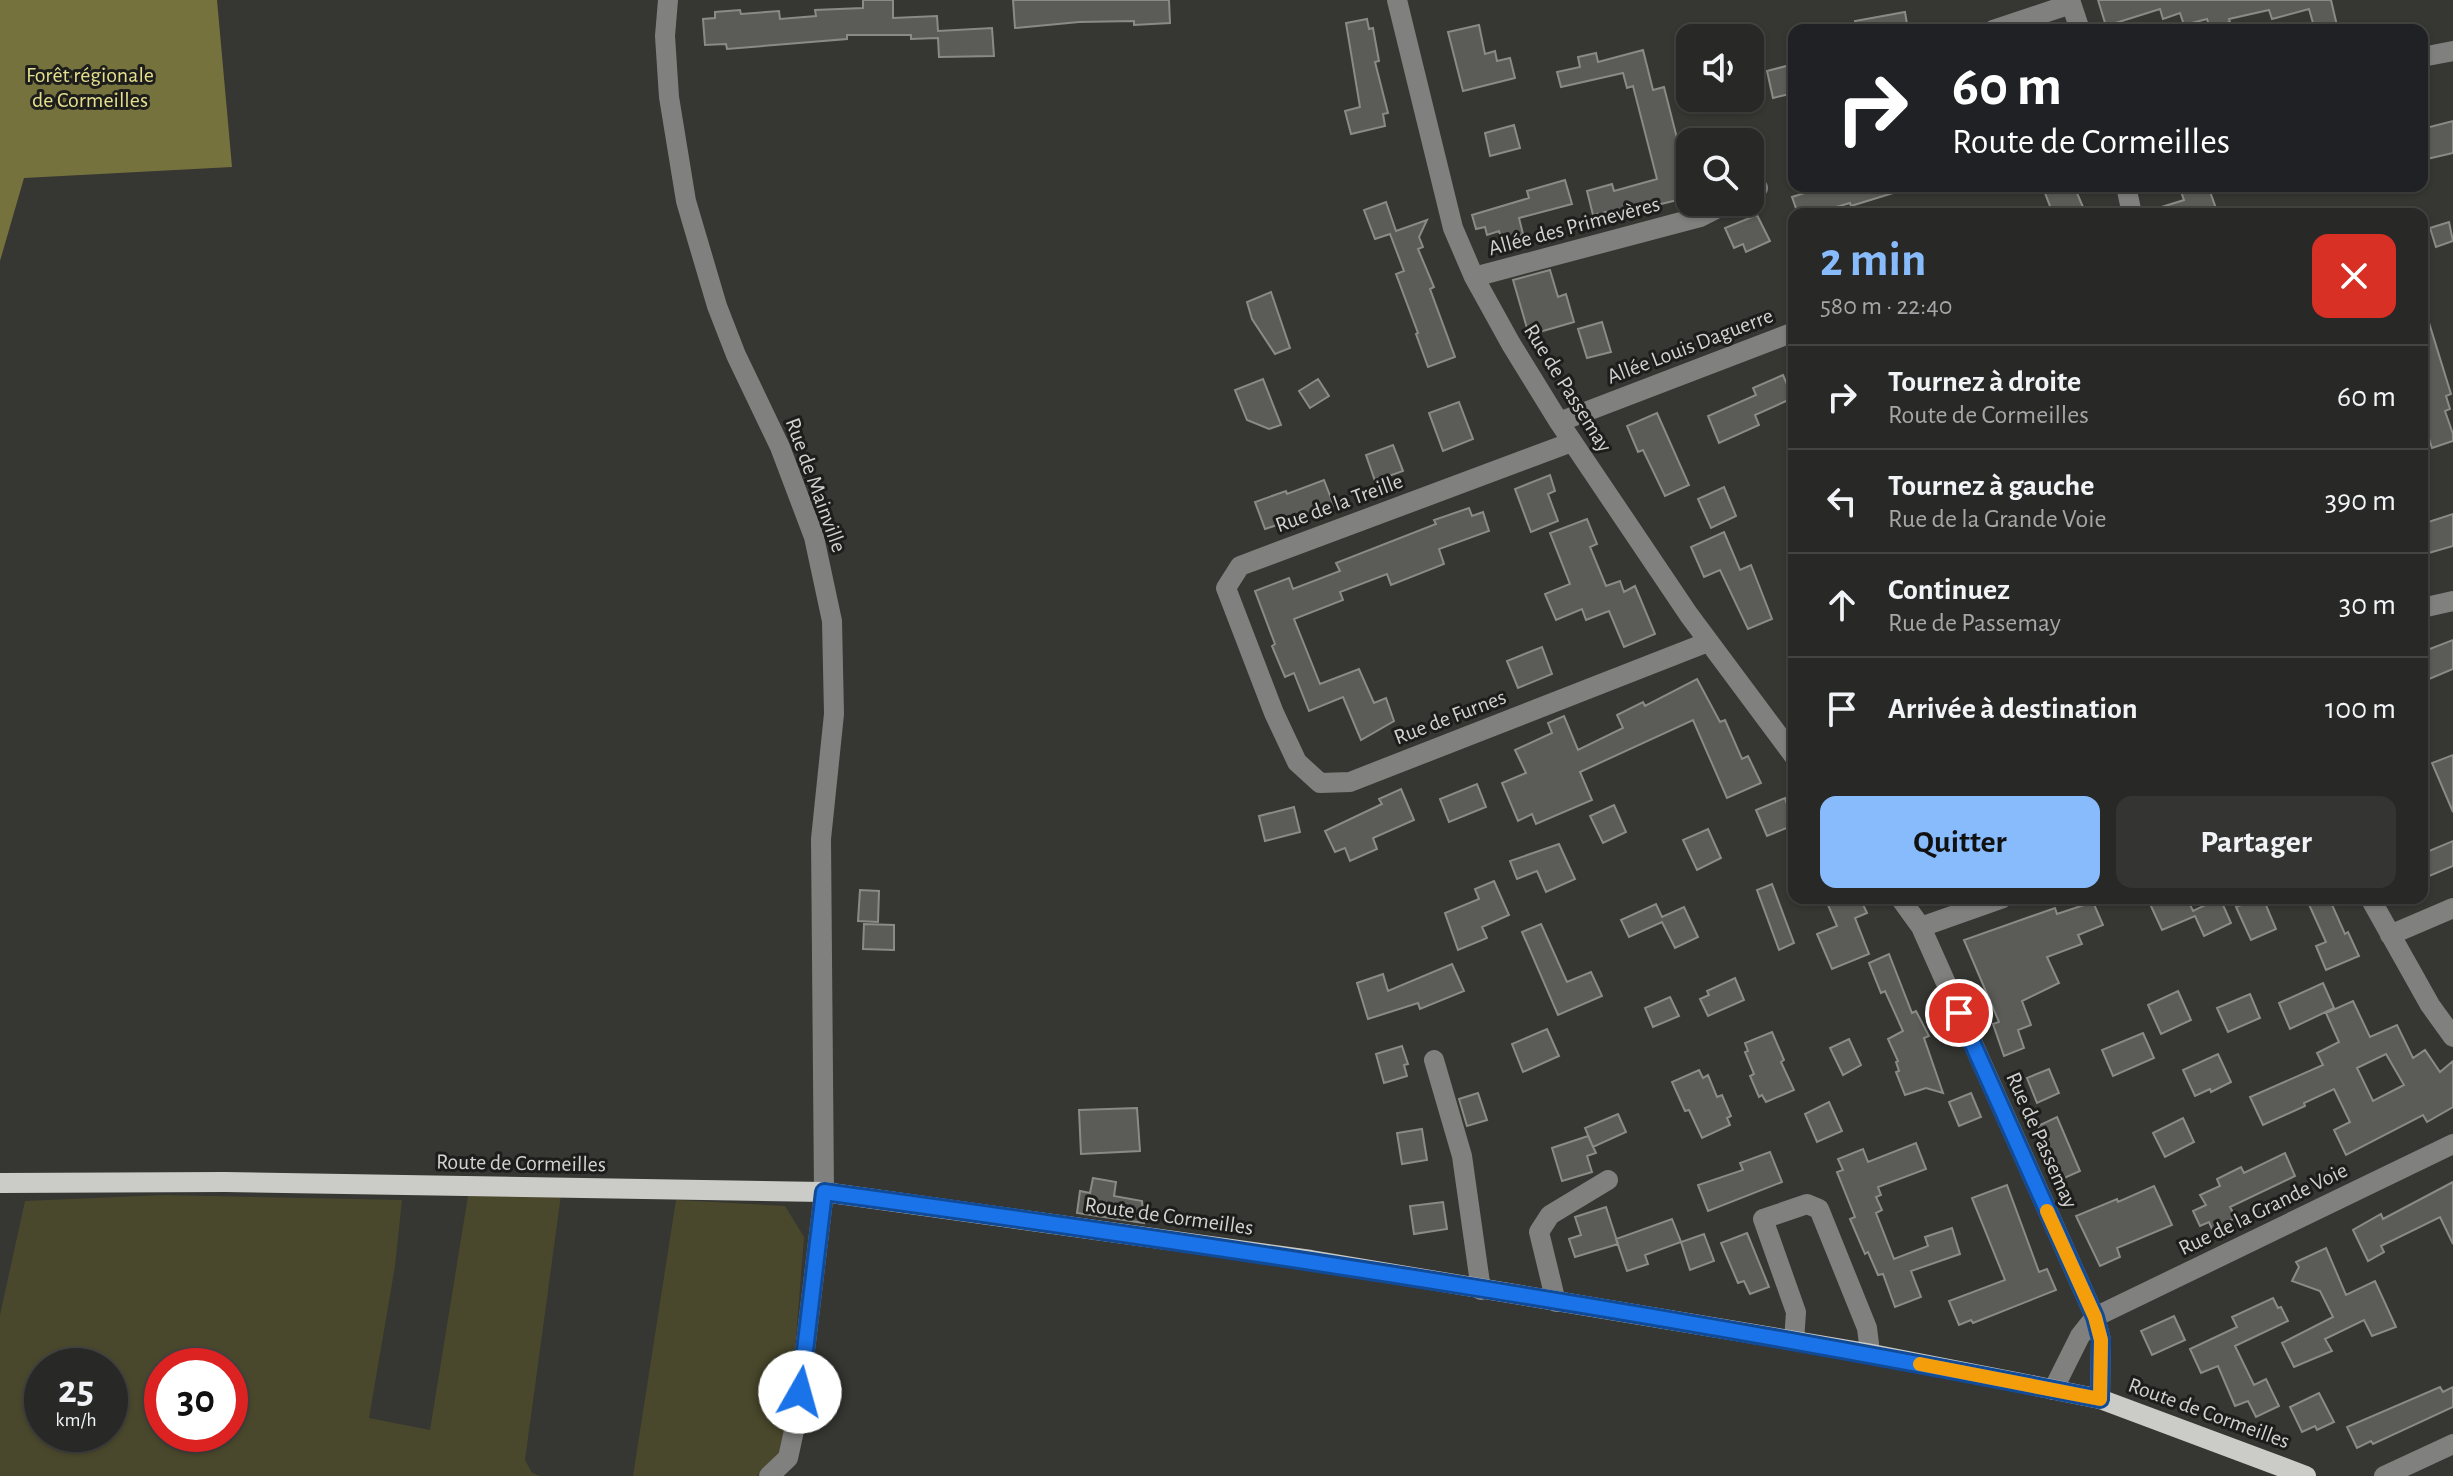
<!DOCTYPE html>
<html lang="fr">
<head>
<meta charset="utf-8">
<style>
	:root { --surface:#282826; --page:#343432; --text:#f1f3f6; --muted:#a5a6a7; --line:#444443; --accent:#88bbfc }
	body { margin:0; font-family:"Alegreya Sans",sans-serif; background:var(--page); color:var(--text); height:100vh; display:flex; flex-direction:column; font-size:30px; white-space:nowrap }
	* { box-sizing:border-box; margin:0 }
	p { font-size:26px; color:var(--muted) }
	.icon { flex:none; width:44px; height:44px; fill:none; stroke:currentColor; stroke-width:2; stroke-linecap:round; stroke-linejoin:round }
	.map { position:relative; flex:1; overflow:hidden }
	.side { position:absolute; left:1788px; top:208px; width:640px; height:696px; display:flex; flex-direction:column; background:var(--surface); border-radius:16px; box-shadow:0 2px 6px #0004,0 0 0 2px var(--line) }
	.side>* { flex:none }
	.banner { position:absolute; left:1788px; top:24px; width:640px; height:168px; border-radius:16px; box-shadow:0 2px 6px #0004,0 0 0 2px var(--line); background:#202124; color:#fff; overflow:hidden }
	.controls { position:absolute; left:1676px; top:24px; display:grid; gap:16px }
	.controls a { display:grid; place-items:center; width:88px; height:88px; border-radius:16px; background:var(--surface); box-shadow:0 2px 6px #0004,0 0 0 2px var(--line); font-size:40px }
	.speed { position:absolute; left:24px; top:1348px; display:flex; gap:16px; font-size:40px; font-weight:700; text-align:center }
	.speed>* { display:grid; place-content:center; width:104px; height:104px; border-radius:50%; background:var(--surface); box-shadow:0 2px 6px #0004,0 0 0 2px var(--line); line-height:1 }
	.speed small { font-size:20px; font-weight:400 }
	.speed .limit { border:12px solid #d22; background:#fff; color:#111 }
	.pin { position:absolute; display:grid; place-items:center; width:68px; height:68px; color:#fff; margin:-34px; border:4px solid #fff; border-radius:50%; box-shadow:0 2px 8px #0007 }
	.me { position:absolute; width:88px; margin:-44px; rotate:7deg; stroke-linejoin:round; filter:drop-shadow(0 0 6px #0008) }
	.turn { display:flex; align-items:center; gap:28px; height:168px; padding:0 32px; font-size:36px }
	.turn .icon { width:104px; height:104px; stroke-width:2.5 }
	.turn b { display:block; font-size:56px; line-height:68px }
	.round { display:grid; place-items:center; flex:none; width:84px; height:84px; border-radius:16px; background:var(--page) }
	.headline { display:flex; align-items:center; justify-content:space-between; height:136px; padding:0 32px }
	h1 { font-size:48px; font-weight:700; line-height:60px; color:var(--accent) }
	.cta { display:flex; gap:16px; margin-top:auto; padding:16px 32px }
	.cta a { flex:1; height:92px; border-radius:16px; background:var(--accent); color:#111; font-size:32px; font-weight:700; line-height:92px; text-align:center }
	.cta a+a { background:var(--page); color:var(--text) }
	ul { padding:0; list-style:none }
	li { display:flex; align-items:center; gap:24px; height:104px; padding:0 32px; border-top:2px solid var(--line) }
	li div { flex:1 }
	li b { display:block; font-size:30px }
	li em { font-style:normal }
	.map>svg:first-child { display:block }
</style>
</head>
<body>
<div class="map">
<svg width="2453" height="1476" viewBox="0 0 2453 1476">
	<rect width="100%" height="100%" fill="#363632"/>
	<path fill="#4a482c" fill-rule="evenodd" d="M164,1195L402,1200L395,1266L369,1418L430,1430L468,1196L561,1195L525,1460L532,1473L540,1476H0V1315L25,1201ZM42,1366H110V1434H42ZM162,1366H230V1434H162Z
		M676,1200L785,1206L804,1237L788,1439L781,1454L757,1476H633Z"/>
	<path fill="#76723e" d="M0,0H217L232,167L24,178L0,261Z"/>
	<path fill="#5b5b57" stroke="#8a8a86" stroke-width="2" fill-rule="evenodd" d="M863,0H893V18L937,16L938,31L992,28L994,56L939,57L938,38L911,39V35H847V39L727,49L726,44L705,45L703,19L715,18V12L740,10L741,14L779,11L780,19L816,16L815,10L863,8Z
		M1013,0H1169L1170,23L1134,25V21L1079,22L1015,28Z
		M2098,0H2331L2338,30H2315L2309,9L2272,19L2269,10L2229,19L2230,22L2210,28L2207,19L2184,25L2180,13L2163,19L2160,9L2106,26Z
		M1905,12L1908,30H1856L1855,21Z
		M1367,19L1369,29L1373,28L1379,61L1375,62L1388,113L1383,114L1385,126L1351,134L1345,111L1360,107L1346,23Z
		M1479,25L1485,54L1495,51L1497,61L1510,58L1515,78L1463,91L1448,32Z
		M1643,50L1653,90L1664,87L1679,146L1676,147L1690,197L1607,217L1606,212L1593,215L1587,191L1612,184L1614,191L1657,179L1633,86L1627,88L1623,73L1561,87L1557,72L1580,67L1578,57L1596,53L1598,62Z
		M1794,64V93L1773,98L1767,71Z
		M2453,121V153L2427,159L2422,129Z
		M1514,125L1520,148L1490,156L1485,133Z
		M1565,180L1572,204L1519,218L1523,234L1502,240L1499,231L1487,235L1485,227L1476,229L1472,215L1529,198L1527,191Z
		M1810,186H1903V190L1851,206L1850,203L1812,214H1798L1792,197L1811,191Z
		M2061,186H2074L2086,214H2053L2045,193Z
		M2179,186H2208L2218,214H2153L2152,210L2184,200Z
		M1386,202L1396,231L1427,220L1419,237L1423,247L1418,249L1434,287L1430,289L1455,357L1428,367L1416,334L1418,333L1396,274L1404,271L1390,234L1375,239L1364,210Z
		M1757,215L1770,241L1746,252L1743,244L1734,248L1725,228Z
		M2449,222L2453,241L2436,247L2430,228Z
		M1550,270L1558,297L1566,294L1574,322L1529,335L1513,280Z
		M1271,292L1290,348L1275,354L1252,319L1247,302Z
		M2426,313L2451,394L2446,396L2450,409L2445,411L2453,434V441L2432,448L2422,417V314Z
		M1602,322L1611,352L1587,358L1578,329Z
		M1783,375L1793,398L1755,415L1759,425L1719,443L1708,416L1756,395L1753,388Z
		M1263,379L1281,425L1269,429L1247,420L1235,390Z
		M1318,379L1329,396L1310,408L1299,391Z
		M1459,402L1473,439L1443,451L1429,413Z
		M1657,413L1689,485L1665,496L1643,450L1638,452L1627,426Z
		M1393,445L1403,471L1375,481L1366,455Z
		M1550,475L1555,491L1548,494L1558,521L1531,532L1515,489Z
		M1324,480L1334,506L1265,529L1255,502L1286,491L1287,494Z
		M1724,487L1736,516L1711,528L1698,499Z
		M1469,508L1472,516L1483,512L1489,531L1439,549L1444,564L1391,585L1387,574L1340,592L1343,600L1294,619L1320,684L1359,669L1374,703L1386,698L1394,721L1361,740L1343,697L1309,711L1294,673L1285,677L1272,646L1275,644L1255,591L1289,578L1293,589L1340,571L1336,563L1436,524L1434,520Z
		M2453,514V546L2422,555V524Z
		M1587,519L1597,544L1590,547L1606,586L1620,581L1624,592L1635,586L1655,634L1624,647L1609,611L1586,620L1582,609L1556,620L1545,594L1570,584L1550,533Z
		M1724,532L1740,570L1751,565L1772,619L1748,629L1720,570L1704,577L1691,547Z
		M2453,640V669L2422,682V652Z
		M1542,647L1552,674L1518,688L1507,661Z
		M1697,679L1720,722L1725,720L1742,759L1748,756L1761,783L1727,798L1693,720L1580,772L1592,800L1536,824L1532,814L1518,821L1502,783L1526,773L1515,750L1552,733L1548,723L1564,716L1578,750L1623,728L1617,715L1643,702L1645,706Z
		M2453,755V812L2432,763Z
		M1477,784L1486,807L1449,822L1440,799Z
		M1401,789L1414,820L1373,838L1377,849L1350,861L1345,848L1335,852L1325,831L1382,804L1379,799Z
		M1785,798L1794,825L1767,836L1756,810Z
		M1614,805L1626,832L1603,843L1590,816Z
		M1294,807L1300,832L1265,841L1259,816Z
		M1708,829L1721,858L1697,870L1683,840Z
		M2453,841V866L2422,879V854Z
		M1559,844L1575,879L1546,892L1537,871L1517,879L1510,861Z
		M1494,881L1509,915L1482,927L1487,938L1458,950L1445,913L1479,899L1475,889Z
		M1772,884L1794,943L1779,950L1757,890Z
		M860,890L879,891L878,922L858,921Z
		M1825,898H1860L1867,913L1855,918L1869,954L1832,969L1817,934L1837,926Z
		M2164,898H2187L2193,911L2220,898L2231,923L2204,936L2195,916L2162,930L2150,904Z
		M2259,898H2263L2276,929L2251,940L2236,907Z
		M2306,898H2329L2345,934L2348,932L2359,956L2326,970L2316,946L2326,942Z
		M2093,902L2103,925L2078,935L2082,944L2047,957L2059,983L2022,1001L2031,1025L2018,1030L2024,1048L2004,1056L1993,1024L1999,1022L1964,940L2055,908L2057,914Z
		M1656,904L1662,917L1684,907L1698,937L1675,948L1662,922L1629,937L1621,920Z
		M864,924L894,925V950L863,949Z
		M1541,924L1567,982L1591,972L1602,996L1558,1015L1522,932Z
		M1889,954L1912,1013L1916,1011L1929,1036L1924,1038L1943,1093L1926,1088L1905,1095L1896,1072L1899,1071L1896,1062L1898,1061L1888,1039L1903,1031L1885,991L1881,993L1869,963Z
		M1452,964L1464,991L1420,1009L1418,1003L1368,1019L1357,983L1383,974L1388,991Z
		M1735,978L1744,1000L1708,1016L1700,999L1709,995L1707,991Z
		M2323,983L2334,1008L2290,1029L2279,1003Z
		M2178,991L2191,1020L2161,1034L2148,1005Z
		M2250,994L2260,1018L2228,1032L2217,1008Z
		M1670,997L1679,1016L1653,1027L1645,1008Z
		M2353,1001L2370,1037L2397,1025L2413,1058L2425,1050L2440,1072L2453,1061V1107L2427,1122L2423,1115L2346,1155L2334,1130L2350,1122L2334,1089L2304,1103L2305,1106L2263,1125L2250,1097L2323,1065L2317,1053L2339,1042L2326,1013ZM2386,1054L2404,1085L2373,1101L2357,1068Z
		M1547,1029L1559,1056L1523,1072L1512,1044Z
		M1772,1032L1784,1060L1781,1062L1794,1090L1766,1102L1762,1095L1759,1097L1750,1076L1754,1074L1745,1052L1748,1051L1745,1043Z
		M2143,1033L2154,1058L2113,1076L2102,1050Z
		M1849,1039L1861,1065L1843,1075L1830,1048Z
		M1402,1046L1408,1064L1404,1065L1407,1076L1384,1083L1376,1054Z
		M2218,1054L2231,1082L2211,1092L2210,1089L2195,1096L2183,1070Z
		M2049,1069L2059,1093L2037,1103L2027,1078Z
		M1699,1070L1703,1078L1708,1075L1717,1097L1722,1095L1731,1116L1727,1118L1730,1125L1702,1138L1689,1110L1685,1111L1672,1082Z
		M1478,1093L1487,1120L1467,1126L1459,1099Z
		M1971,1093L1981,1117L1959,1126L1949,1102Z
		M1829,1102L1842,1131L1817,1142L1805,1114Z
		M1137,1108L1140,1151L1081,1154L1079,1110Z
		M1618,1114L1626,1132L1593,1147L1585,1128Z
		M2057,1117L2080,1171L2062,1179L2038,1126Z
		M2183,1118L2194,1142L2165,1157L2153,1133Z
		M1422,1129L1427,1160L1402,1164L1397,1133Z
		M1588,1136L1596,1153L1587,1156L1592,1172L1562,1181L1552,1148Z
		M1916,1143L1926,1169L1878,1187L1881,1195L1876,1197L1882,1210L1876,1213L1894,1259L1928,1246L1925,1237L1952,1228L1960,1254L1911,1271L1921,1297L1895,1307L1883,1274L1878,1275L1868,1252L1865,1254L1850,1219L1855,1217L1837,1172L1843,1170L1838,1159L1863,1149L1868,1162Z
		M1770,1152L1782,1182L1708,1211L1698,1185L1743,1170L1740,1163Z
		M2285,1153L2295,1176L2230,1207L2236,1218L2212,1229L2209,1222L2200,1226L2193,1211L2206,1205L2200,1195L2220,1186L2217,1179L2241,1167L2244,1173Z
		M1093,1178L1116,1182L1114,1196L1142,1201L1144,1223L1077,1213L1080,1191L1090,1193Z
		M2453,1182V1244L2440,1217L2381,1246L2384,1252L2368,1261L2353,1230L2381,1214L2383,1219Z
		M2007,1185L2039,1272L2047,1269L2056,1290L1973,1323L1971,1320L1959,1325L1949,1301L2005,1280L1972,1198Z
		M2154,1186L2172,1225L2117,1248L2120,1257L2100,1266L2076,1216L2117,1199L2118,1202Z
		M1443,1202L1447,1229L1414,1234L1410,1206Z
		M1606,1207L1618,1244L1575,1257L1569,1239L1581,1235L1575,1217Z
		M1672,1219L1681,1242L1645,1255L1648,1264L1627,1271L1616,1239Z
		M1747,1233L1769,1287L1750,1294L1744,1281L1738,1283L1721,1243Z
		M1704,1234L1714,1261L1690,1270L1681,1242Z
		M2326,1248L2346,1295L2375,1281L2396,1327L2372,1336L2364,1320L2325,1339L2332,1351L2294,1367L2282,1343L2333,1317L2320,1291L2292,1281L2299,1267L2296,1262Z
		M2273,1298L2278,1308L2281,1307L2288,1321L2235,1346L2254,1385L2266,1379L2279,1406L2256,1417L2248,1401L2235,1406L2218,1366L2201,1373L2190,1349L2237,1327L2232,1317Z
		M2174,1316L2185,1340L2152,1355L2141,1331Z
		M2440,1387L2443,1392L2453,1387V1407L2373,1444L2371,1441L2357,1448L2347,1427Z
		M2319,1393L2334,1422L2317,1430L2315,1426L2302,1432L2290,1407Z"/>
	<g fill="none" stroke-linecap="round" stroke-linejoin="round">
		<path stroke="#80807f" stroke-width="20" d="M668,0L665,36L669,97L686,201L717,306L736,355L780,447L814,537L832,621L834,714L821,839L824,1192L797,1417L788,1458L769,1476
			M1397,0L1453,228L1474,277L1511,344L1559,422L1689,615L1794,756
			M2070,0L2080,30
			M1993,30L2071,4
			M2422,57L2453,51
			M2126,186L2132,214
			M1750,192L1758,188
			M1474,277L1700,217L1730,202
			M1559,422L1794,332
			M1572,442L1240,566L1226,588L1274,713L1297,762L1320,783L1350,782L1708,642
			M2422,608L2453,601
			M1900,898L1921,927L2095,1317L2101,1340L2100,1399
			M2370,898L2430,1005L2453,1037
			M1921,927L2003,898
			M2390,935L2453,908
			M1434,1060L1462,1156L1481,1290
			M1556,1302L1539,1232L1550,1215L1608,1180
			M1794,1341L1796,1312L1763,1219L1807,1204L1819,1209L1867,1328L1869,1344L1867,1353
			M2053,1390L2080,1336L2095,1317L2453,1144
			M2384,1476L2453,1444"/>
		<path stroke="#cbcbc7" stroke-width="20" d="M0,1183L225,1182L824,1192L1311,1260L1867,1353L2016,1382L2100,1399L2306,1476"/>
	</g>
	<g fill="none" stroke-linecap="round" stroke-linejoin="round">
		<defs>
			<path id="route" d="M800,1392L824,1192C1251,1250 1677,1315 2100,1399L2101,1340L2095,1317L1959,1013"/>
		</defs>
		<use href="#route" stroke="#114b97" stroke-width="20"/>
		<use href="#route" stroke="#1a73e8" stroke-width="14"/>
		<path stroke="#f59e0b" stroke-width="14" d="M1920,1364L2100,1399L2101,1340L2095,1317L2047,1211"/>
	</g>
	<g text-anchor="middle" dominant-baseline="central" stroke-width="6" stroke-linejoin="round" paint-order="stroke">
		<g font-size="22" fill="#e5df8e" stroke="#1d1d1c">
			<text x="90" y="75">Forêt régionale<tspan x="90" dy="25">de Cormeilles</tspan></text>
		</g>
		<g font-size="22" fill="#d2d2d0" stroke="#1d1d1c">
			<text transform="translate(1574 226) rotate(-15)">Allée des Primevères</text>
			<text transform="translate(1690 346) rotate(-21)">Allée Louis Daguerre</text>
			<text transform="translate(1568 388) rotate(58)">Rue de Passemay</text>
			<text transform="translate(816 485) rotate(70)">Rue de Mainville</text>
			<text transform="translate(1339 503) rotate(-20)">Rue de la Treille</text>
			<text transform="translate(1450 717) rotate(-21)">Rue de Furnes</text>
			<text transform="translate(2042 1140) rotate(66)">Rue de Passemay</text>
			<text transform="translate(521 1163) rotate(1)">Route de Cormeilles</text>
			<text transform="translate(2263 1209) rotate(-26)">Rue de la Grande Voie</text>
			<text transform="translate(1169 1216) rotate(8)">Route de Cormeilles</text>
			<text transform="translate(2209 1413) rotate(20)">Route de Cormeilles</text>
		</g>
	</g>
</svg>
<div class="controls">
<a><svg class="icon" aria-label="sound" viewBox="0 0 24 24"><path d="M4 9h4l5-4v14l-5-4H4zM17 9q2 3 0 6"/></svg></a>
<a><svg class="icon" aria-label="search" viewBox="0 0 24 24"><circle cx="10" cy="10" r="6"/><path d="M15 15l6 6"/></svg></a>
</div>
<div class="speed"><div>25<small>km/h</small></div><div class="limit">30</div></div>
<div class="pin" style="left:1959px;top:1013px;background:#d93025"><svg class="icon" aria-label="arrive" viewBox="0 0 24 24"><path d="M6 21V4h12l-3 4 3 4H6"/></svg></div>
<svg class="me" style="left:800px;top:1392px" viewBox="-20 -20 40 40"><circle r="19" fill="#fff"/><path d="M0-13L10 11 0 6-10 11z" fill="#1a73e8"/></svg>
<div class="banner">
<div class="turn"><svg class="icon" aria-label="right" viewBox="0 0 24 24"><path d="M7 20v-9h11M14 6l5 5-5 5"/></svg><div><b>60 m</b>Route de Cormeilles</div></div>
</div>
<section class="side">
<div class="headline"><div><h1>2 min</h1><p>580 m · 22:40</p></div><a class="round" style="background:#d93025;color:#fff"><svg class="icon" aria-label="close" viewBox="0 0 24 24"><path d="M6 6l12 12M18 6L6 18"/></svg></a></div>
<ul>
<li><svg class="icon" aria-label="right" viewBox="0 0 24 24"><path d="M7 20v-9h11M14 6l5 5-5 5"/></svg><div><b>Tournez à droite</b><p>Route de Cormeilles</p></div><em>60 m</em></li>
<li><svg class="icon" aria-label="left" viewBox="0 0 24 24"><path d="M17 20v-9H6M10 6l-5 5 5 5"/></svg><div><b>Tournez à gauche</b><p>Rue de la Grande Voie</p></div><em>390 m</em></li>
<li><svg class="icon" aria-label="ahead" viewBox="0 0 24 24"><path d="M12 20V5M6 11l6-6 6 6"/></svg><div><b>Continuez</b><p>Rue de Passemay</p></div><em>30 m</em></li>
<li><svg class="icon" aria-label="arrive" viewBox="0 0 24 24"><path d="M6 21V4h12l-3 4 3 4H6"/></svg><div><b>Arrivée à destination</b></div><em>100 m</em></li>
</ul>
<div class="cta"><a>Quitter</a><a>Partager</a></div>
</section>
</div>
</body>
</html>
